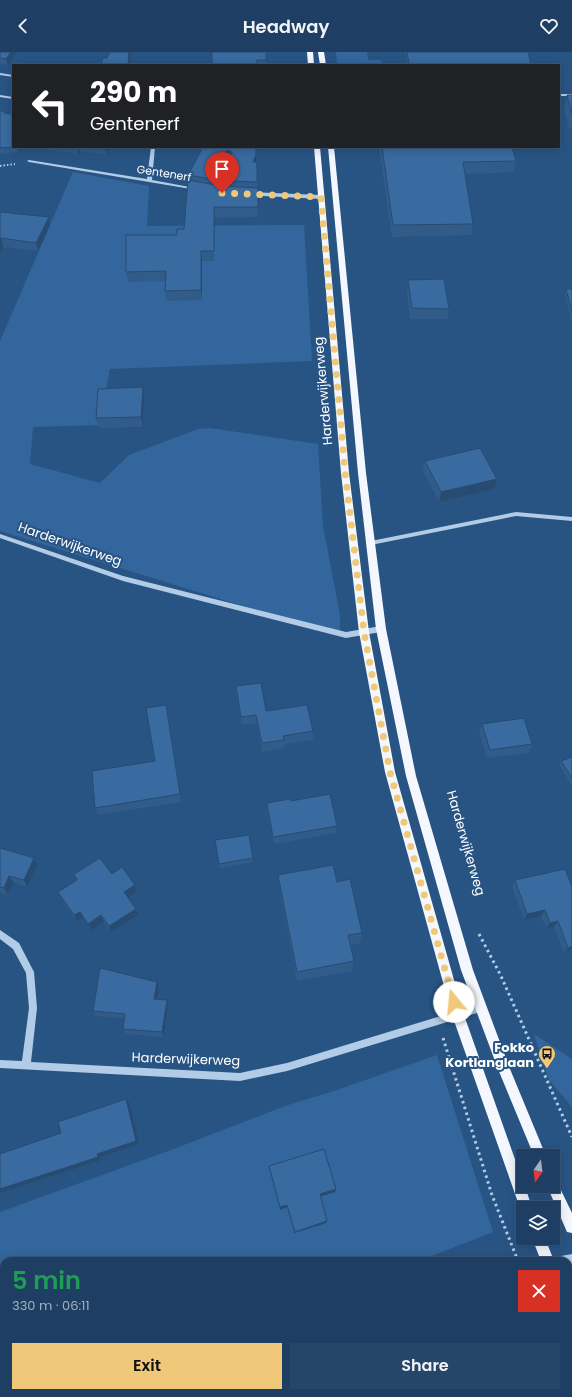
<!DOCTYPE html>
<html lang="en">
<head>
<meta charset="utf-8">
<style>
	:root { --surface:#1e3f63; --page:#264669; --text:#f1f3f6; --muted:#a1afbe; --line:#3c5878; --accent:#efc979 }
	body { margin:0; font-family:Poppins,sans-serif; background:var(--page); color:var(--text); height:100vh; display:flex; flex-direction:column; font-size:15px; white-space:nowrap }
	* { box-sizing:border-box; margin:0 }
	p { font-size:13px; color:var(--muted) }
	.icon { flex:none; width:22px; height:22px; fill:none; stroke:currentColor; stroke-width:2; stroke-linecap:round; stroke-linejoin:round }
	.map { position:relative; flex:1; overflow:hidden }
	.panel { position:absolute; left:0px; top:1205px; width:572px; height:140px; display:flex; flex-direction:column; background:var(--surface); border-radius:12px 12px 0 0; box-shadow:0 2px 10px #0003,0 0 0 1px var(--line) }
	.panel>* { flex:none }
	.top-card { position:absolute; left:12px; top:12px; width:548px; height:84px; border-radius:0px; box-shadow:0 2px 10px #0003,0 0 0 1px var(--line); background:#202124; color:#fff; overflow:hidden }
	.needle { width:26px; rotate:194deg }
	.tools { position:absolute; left:516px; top:1097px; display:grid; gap:8px }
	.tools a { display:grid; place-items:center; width:44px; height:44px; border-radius:0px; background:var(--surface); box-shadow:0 2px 10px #0003,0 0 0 1px var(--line); font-size:20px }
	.pin { position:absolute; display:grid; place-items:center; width:34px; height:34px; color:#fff; margin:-41px -17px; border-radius:50% 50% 50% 0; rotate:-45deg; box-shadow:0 0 4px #0007 }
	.pin .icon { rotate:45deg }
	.me { position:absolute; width:44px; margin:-22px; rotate:343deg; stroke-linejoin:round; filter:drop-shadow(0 0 3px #0008) }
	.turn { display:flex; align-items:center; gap:14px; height:84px; padding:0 12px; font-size:18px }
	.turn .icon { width:52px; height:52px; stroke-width:2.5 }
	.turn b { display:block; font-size:28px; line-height:34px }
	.round { display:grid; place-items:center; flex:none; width:42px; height:42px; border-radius:0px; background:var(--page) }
	.overview { display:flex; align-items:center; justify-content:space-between; height:68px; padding:0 12px }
	h1 { font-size:24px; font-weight:600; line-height:30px; color:#1e9e55 }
	.cta { display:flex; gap:8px; margin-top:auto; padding:8px 12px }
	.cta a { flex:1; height:46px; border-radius:0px; background:var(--accent); color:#111; font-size:16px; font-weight:600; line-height:46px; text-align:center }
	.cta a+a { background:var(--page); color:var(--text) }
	header { display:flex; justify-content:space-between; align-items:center; height:52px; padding:0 12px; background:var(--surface); font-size:18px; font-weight:600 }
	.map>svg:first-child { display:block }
</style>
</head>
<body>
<header><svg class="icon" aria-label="back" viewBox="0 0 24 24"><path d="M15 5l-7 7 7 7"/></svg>Headway<svg class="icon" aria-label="heart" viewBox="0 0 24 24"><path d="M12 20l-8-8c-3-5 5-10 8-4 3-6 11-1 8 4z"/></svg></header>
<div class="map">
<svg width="572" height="1345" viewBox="0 0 572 1345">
	<rect width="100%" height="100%" fill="#285484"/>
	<path fill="#33669c" d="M336,0H367L368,8H381L382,13H337Z
		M73,120L149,134L147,174L304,173L312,309L110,317L99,373L33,375L30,412L100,431L129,403L198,377L210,376L318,392L323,474L340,563V584L0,479V289Z
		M534,982L572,1007V1055L549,1028Z
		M437,1003L493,1180L419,1209H4V1308L0,1309V1160L171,1098L288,1053L334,1039Z"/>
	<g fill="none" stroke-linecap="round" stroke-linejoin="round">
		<path stroke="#b2cce7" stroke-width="2" stroke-dasharray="1.5 2" stroke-linecap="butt" d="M0,114L15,112"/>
		<path stroke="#b2cce7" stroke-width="3" stroke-dasharray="2.5 3.5" stroke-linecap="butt" d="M479,882L501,924L572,1085
			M443,986L492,1143L518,1209
			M566,1341L567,1345
			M179,1345L186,1341"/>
		<path fill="#b2cce7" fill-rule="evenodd" d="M0,21L13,23V25L0,23Z
			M559,42H572V44H559Z
			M0,43L13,45V47L0,45Z
			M151,95H155L152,128L195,136L197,137V138L29,110L27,109L29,108L147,127Z
			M227,108L231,109L224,141L222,143L220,141Z
			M249,140L321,143L323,145L321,147L247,143V142Z
			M516,460L572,465V469L516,464L371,493L368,491L371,489Z
			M0,482L123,524L346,580L381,574L384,577L381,580L346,586L123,529L0,486Z
			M0,878L19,891L34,920L37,956L31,1010L240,1021L287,1011L480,952L483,953L484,956L483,959L480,960L287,1019L240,1029L0,1016V1008L22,1009L29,956L26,921L13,897L0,887Z
			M572,1202V1212H568V1209H548L550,1206Z"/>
		<path fill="#f4f8fe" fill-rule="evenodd" d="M307,0H313L314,13H308Z
			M318,0H324L326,13H320Z
			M314,95H320L349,421L369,580L395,720L464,963L523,1130V1134H525L532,1156H523V1161L520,1156L452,963L385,720L359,580L341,421Z
			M328,95H334L366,421L386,577L416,724L473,918L510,1017L546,1104H534L498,1017L461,918L406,724L376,577L358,421Z
			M553,1128L557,1130L572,1161V1181L567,1180L547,1134H553Z
			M532,1186H545L554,1209H541Z
			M568,1253L572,1255V1277L568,1275Z"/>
	</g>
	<path fill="#315c8a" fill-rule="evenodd" d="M0,0H17L8,13L0,12Z
		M266,0V13H212Z
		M405,0H528L531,13H407Z
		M567,43H572V76H569L564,56Z
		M0,59L4,61L13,62V95H22L19,100L1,102L0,100Z
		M29,95H109L107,103L80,99L78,102Z
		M181,95H256V110H257L258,165L214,166V209H202V248L166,249L165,239V229L128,230L126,220L177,183L184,177L189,129L188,123L201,98ZM230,107L231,108L226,129L227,134H220L226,109Z
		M379,95H512L516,109L514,120L465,122L473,172L471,183L392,185Z
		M0,160L49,165L50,173L38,199L3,195L0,202Z
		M408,228L449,257L447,267H410L407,239Z
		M566,237H572V272L565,243Z
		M144,346L143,375L98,376L96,366Z
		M425,409L497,427L494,437L439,450L423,419Z
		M236,634L266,659L313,679V688L284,692V696L262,700L257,671L242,673L236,643Z
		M168,661L181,750L98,763L95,756L155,709Z
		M482,672L532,692L529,701L487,706L479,680Z
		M572,705V734L559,713L561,709Z
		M291,749L337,774L336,781L274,792L267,759V751Z
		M215,788L253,806V810L220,816Z
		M0,796L37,813L27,835L14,831L8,843L0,841Z
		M112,822L137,840L128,846L138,863L111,880L104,870L91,878L83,866L77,870L61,846L58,840Z
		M278,823L362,881L360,891L350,893L354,909L352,919L297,929L279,834Z
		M515,828L572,835V897L564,901L554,875L546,876L541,864L524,868L512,834Z
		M157,930L159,935L157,947L167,948L168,953L164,985L126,982L123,977L125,966L96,964L93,959Z
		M269,1114L336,1137L335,1140L320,1144L326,1171L294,1181L287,1155L280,1158Z
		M269,1341H270L271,1345H261Z
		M292,1341H345L333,1345H280Z"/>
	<path fill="#284b71" d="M11,0H17L8,13L6,7Z
		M129,0H131L130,13H128Z
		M18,95H22L19,100Z
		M78,95H79L80,99L78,102Z
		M107,95H109L107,103L106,97Z
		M256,95V112L253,110Z
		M229,98L230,107L226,109L219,137L218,128L225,100Z
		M49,165L50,173L38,199L36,191Z
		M1,186L3,195L0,202V189Z
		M201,199L202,209V248L201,238Z
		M143,335L144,346L143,375L141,365Z
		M497,427L494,437L439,450L441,440Z
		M34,806L37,813L27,835L24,828Z
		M9,824L14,831L8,843L4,836Z
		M135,833L137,840L126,847L124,840Z
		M136,857L138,863L111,880L109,874Z
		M545,858L541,864L524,868L527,862Z
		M80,860L83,866L77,870L74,863Z
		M101,863L104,870L91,878L88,872Z
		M558,869L554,875L546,876L550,871Z
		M572,894V897L564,901L568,896Z
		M157,930L159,935L156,952L154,947Z
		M167,948L168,953L164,985L162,980Z
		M126,1047L129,1050L139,1092L100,1105L101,1108L0,1141V1137L97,1102Z
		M336,1137L335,1140L319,1145L320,1142Z
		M287,1153V1155L280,1158V1155Z
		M327,1169L326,1171L294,1181L295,1180Z
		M141,1341H144L145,1345H142Z"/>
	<path fill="#396ba1" stroke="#284b71" d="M0,0H11L6,7L0,6Z
		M110,0H129L128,13H101L103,6H107Z
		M212,0H266V8H257L256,13H212Z
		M407,0H528L531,13H409Z
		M567,43H572V62Z
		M0,59H4V61L13,62V95L0,96Z
		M95,95H107L106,97Z
		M203,95H256V103L253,110H257V130L226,129L232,100L229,98L225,100L218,128L188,123Z
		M382,95H512L516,109L463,110L473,172L393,173Z
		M188,128L221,134L258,136V155H214V199H201V238L165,239L166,219L126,220V183H177V177H184Z
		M0,160L49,165L36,191L1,186L0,189Z
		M444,227L449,257L412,256L408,228Z
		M566,237H572V260Z
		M143,335L141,365L96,366L98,337Z
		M480,396L497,427L441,440L425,409Z
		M261,631L266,659L307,653L313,679L283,684L284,688L262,691L256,663L241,665L236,634Z
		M166,653L180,742L95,756L92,719L155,709L146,656Z
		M524,666L532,692L490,698L482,672Z
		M572,705V726L561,709Z
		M330,742L337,774L273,785L267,751L290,747L291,749Z
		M249,783L253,806L219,812L215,788Z
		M0,796L34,806L24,828L9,824L4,836L0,835Z
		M100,806L112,822L122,815L135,833L124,840L136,857L109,874L101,863L88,872L80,860L74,863L58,840L77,828L74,822Z
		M333,813L337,830L350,827L362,881L348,883L354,909L297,920L278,823Z
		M565,817L572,835V894L568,896L558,869L550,871L545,858L527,862L515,828Z
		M100,916L157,930L154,947L167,948L162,980L123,977L125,962L93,959Z
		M126,1047L136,1089L97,1102L98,1105L0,1137V1102L61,1081L58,1070Z
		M324,1097L336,1137L320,1142L327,1169L295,1180L287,1153L280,1155L269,1114Z
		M55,1341H141L142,1345H44Z
		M296,1341H345L333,1345H284Z
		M270,1342V1345H264Z"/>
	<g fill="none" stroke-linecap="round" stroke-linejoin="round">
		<path stroke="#efc979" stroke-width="7" stroke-dasharray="0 12.6" d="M222,141L321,145L345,420L364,580L390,720L454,950"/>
	</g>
	<defs>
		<symbol id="bus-pin" viewBox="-11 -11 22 30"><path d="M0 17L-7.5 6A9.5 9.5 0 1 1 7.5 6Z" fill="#efc979" stroke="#285484"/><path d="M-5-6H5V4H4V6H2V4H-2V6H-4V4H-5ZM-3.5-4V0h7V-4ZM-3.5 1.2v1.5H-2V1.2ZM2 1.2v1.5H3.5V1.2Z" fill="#111"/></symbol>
	</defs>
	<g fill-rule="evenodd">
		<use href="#bus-pin" x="537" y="992" width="20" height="27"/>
	</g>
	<g text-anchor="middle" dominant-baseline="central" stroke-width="4" stroke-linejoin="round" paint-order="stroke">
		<g font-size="11" fill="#fff" stroke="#285484">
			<text transform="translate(164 121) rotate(9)">Gentenerf</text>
		</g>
		<g font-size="13" fill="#fff" stroke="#285484">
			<text transform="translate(323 339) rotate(-95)">Harderwijkerweg</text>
			<text transform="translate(70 492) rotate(19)">Harderwijkerweg</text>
			<text transform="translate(466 791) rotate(74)">Harderwijkerweg</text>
			<text transform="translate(186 1007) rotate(2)">Harderwijkerweg</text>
		</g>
		<g font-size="13" font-weight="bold" fill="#fff" stroke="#285484" text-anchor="end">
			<text x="534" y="995">Fokko<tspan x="534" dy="15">Kortlanglaan</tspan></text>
		</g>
	</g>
</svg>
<div class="tools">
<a><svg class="needle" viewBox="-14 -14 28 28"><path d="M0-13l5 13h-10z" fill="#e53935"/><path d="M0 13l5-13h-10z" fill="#a1afbe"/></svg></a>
<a><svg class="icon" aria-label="layers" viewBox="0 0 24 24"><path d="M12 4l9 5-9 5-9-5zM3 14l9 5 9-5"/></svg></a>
</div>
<div class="pin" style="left:222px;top:141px;background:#d93025"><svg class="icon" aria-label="arrive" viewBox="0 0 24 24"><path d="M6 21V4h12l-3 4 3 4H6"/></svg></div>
<svg class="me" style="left:454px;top:950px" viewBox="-20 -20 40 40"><circle r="19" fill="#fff"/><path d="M0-13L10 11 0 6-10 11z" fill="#efc979"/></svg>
<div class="top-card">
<div class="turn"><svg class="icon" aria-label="left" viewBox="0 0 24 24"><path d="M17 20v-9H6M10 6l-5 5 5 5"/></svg><div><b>290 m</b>Gentenerf</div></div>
</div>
<section class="panel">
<div class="overview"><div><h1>5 min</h1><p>330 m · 06:11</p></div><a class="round" style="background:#d93025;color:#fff"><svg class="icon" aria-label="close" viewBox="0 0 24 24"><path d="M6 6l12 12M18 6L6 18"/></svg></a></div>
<div class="cta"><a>Exit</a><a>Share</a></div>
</section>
</div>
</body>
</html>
